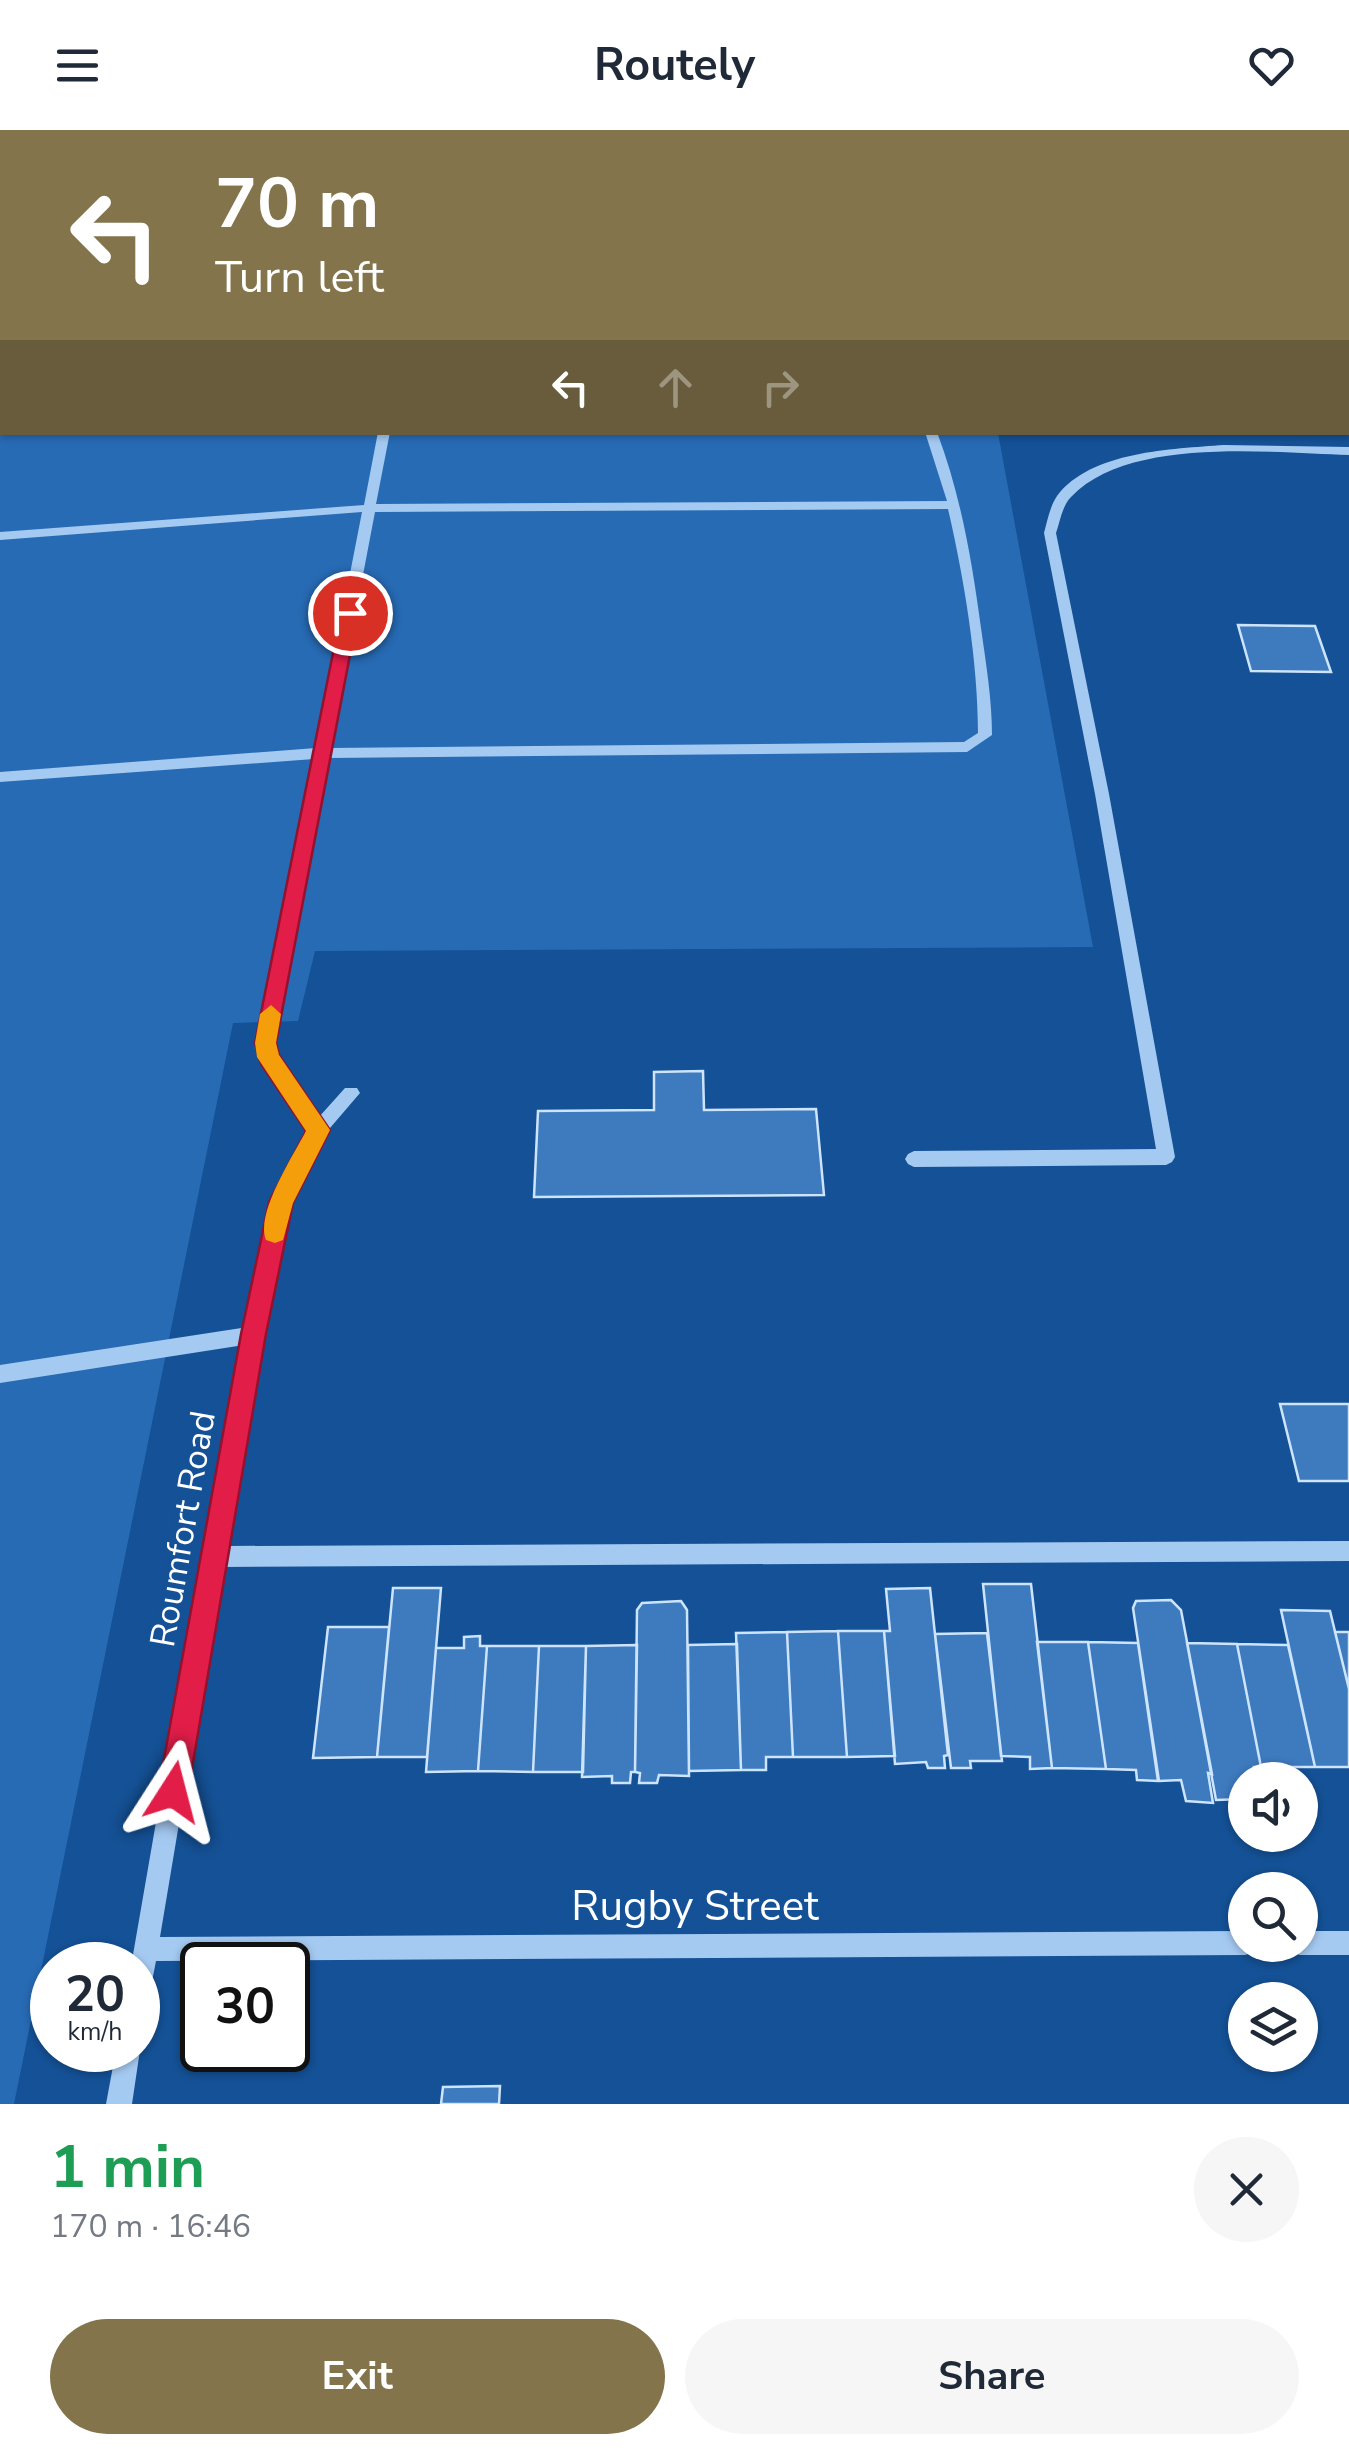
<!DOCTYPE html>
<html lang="en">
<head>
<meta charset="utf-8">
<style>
	:root { --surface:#fff; --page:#f6f6f7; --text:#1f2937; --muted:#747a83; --accent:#84744c }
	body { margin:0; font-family:"Nunito Sans",sans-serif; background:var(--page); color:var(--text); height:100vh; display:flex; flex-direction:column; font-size:38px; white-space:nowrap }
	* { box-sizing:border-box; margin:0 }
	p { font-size:32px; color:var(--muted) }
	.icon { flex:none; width:55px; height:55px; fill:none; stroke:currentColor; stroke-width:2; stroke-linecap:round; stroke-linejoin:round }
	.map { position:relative; height:1974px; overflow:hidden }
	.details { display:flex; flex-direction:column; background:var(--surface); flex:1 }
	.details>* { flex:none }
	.hud { position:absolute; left:0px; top:0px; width:1350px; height:305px; box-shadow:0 2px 8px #0004; background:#84744c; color:#fff; overflow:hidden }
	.controls { position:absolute; left:1228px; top:1632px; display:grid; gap:20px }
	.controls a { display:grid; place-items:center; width:90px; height:90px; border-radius:50%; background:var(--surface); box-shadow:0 2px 8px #0004; font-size:50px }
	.speed { position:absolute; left:30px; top:1812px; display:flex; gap:20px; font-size:50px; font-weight:700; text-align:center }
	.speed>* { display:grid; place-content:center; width:130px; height:130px; border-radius:50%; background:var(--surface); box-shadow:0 2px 8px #0004; line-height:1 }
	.speed small { font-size:25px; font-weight:400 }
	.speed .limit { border:5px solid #111; border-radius:15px; background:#fff; color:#111 }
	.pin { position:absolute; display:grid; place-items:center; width:85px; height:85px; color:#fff; margin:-42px; border:5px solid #fff; border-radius:50%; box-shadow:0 2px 10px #0007 }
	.me { position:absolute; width:110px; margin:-55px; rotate:9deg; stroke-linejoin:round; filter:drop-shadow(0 0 8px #0008) }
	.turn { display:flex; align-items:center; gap:35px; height:210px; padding:0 50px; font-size:45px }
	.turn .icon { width:130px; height:130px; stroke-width:2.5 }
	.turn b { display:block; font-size:70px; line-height:85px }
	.lanes { display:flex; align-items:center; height:95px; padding:0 50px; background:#0003; justify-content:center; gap:50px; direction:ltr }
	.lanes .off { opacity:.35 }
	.round { display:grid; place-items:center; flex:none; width:105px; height:105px; border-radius:52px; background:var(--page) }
	.overview { display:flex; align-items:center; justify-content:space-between; height:170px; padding:0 50px }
	h1 { font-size:60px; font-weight:700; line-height:75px; color:#1e9e55 }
	.primary-button { display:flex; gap:20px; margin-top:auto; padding:20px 50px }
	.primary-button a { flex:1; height:115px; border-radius:60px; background:var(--accent); color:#fff; font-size:40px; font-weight:700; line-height:115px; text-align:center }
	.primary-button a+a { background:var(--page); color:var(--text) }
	header { display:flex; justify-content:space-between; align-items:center; height:130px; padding:0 50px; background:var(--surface); font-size:45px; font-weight:700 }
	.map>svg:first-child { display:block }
</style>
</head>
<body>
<header><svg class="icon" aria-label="menu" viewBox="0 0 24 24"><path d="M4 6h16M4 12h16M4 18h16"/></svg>Routely<svg class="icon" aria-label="heart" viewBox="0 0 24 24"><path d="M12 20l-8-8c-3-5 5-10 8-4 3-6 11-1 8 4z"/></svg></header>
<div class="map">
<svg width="1349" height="1974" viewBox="0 0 1349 1974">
	<rect width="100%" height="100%" fill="#145196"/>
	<path fill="#276bb5" d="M0,0H942L2,2V302L998,303L1093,817L315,821L298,891L233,893L14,1974H0Z"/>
	<path fill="#3d7abe" stroke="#cde4fd" stroke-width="2.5" d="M1238,495L1315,496L1331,542L1251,541Z
		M703,941L704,980L816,979L824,1065L534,1067L538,981L654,980V942Z
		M1280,1274H1349V1351H1299Z
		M983,1454H1031L1052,1638L1030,1639V1627L1001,1626Z
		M393,1458H441L427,1627H377Z
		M930,1458L948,1625L944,1626L945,1638H928L926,1632L895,1634L884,1501H890L886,1459Z
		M1171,1470L1181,1480L1212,1644L1208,1643L1213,1673L1186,1671L1181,1650L1159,1651L1133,1478L1136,1471Z
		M681,1471L687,1480L689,1646L659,1645L657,1653H639L640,1643L635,1642L637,1480L642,1473Z
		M1281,1480L1330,1481L1349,1559V1637H1315Z
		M328,1497H389L377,1627L313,1628Z
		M838,1501H884L895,1626L847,1627Z
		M838,1501L847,1627H793L787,1502Z
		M787,1502L793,1627H766V1640H741L736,1503Z
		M1335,1502H1349V1559Z
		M987,1503L1002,1631H970L971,1638H951L935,1504Z
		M480,1506V1516H487L478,1641L426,1642L436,1518H464V1507Z
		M1037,1512H1088L1106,1639L1052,1638Z
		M1088,1512L1138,1513L1158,1651L1137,1650L1136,1640L1106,1639Z
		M1187,1513L1237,1514L1261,1637H1254L1256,1650L1241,1651L1244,1669L1216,1670Z
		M737,1514L741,1640L689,1641L688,1515Z
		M1237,1514L1288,1515L1315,1637H1283L1286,1650L1268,1649L1265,1637H1261Z
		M637,1515L635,1642H631L630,1653H612V1646L582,1647L586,1516Z
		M487,1516H539L533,1642L478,1641Z
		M539,1516H586L583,1642H533Z
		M500,1956L499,1974H441L443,1957Z"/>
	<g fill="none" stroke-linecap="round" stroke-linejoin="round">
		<path fill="#a5caf2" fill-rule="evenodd" d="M334,0H344V2H335Z
			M885,0H895V2H886Z
			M1095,0H1105L1106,2H1097Z
			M0,100H2V108H0Z
			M1348,190H1349V196H1348Z
			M0,256H2V263L0,264Z
			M378,302H390L376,374L947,371L925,302H937C961,366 972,431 981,498C986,534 992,569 992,605L967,622L328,628L274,913L277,925L319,987L345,958H357L360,963L324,1005L290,1073L226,1416L1349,1411V1431L222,1437L160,1807L1245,1801V1815H1256L1254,1822L1245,1825L156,1831L147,1877L138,1880V1835H131L134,1819L202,1427L244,1215L0,1253V1235L248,1197L272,1073L309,1001L263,932L258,913L314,629L0,652V642L316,618L362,382L0,410V402L364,375ZM948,379C964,448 978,532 978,603L964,612L330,618L375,382Z
			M1224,315L1349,317V325C1271,323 1129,306 1071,367C1062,376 1060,392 1056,403L1109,664L1175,1027L1172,1032L1166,1035L914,1037L908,1034L905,1029L908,1024L914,1021L1156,1019L1095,664L1044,403C1047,392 1050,376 1057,366C1091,321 1172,319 1224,315Z
			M1300,1801H1349V1825H1300L1291,1822L1289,1815H1300Z
			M138,1913L140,1920L132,1974H106L116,1920H138Z"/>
	</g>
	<path fill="#e11d48" stroke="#92132f" stroke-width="2.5" d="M350,477L358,483L276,913L279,925L330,1000L293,1073L266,1204L188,1662L183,1673L173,1677L162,1673L158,1662L241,1204L269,1072L306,1001L261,934L255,913L341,483Z"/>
	<path fill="#f59e0b" d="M271,875L281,884L276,913L279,925L330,1000L293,1073L283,1110L275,1113L266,1110C255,1084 293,1026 306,1001L257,927L255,913L260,884Z"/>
	<g text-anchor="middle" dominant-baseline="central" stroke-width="8" stroke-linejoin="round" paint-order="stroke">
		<g font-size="35" fill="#fff" stroke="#145196">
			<text transform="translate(183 1399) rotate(-80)">Roumfort Road</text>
		</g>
		<g font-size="42" fill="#fff" stroke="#145196">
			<text x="695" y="1776">Rugby Street</text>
		</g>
	</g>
</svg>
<div class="controls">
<a><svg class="icon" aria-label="sound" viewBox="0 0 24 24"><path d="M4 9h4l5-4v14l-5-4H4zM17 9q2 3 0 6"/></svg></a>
<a><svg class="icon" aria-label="search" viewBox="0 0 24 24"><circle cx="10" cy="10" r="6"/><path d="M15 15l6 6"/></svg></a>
<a><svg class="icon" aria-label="layers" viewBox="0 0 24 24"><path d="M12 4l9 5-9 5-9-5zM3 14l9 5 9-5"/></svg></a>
</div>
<div class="speed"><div>20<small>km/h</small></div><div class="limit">30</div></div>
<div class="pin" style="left:350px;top:483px;background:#d93025"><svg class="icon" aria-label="arrive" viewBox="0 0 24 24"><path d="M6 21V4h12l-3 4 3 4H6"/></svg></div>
<svg class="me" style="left:173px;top:1662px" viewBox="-20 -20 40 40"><path d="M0-17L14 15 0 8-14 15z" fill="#e11d48" stroke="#fff" stroke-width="4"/></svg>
<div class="hud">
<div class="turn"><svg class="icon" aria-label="left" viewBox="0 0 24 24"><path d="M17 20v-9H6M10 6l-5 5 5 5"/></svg><div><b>70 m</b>Turn left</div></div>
<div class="lanes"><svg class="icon" aria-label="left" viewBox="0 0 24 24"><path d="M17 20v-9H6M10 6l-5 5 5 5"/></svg><svg class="icon off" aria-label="ahead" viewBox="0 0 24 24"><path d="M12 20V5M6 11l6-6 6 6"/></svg><svg class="icon off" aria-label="right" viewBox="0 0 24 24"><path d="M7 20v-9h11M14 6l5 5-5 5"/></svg></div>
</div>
</div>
<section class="details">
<div class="overview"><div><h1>1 min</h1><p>170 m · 16:46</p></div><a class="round"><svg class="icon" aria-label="close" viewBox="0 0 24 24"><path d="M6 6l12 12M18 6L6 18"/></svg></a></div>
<div class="primary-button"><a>Exit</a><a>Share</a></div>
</section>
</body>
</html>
